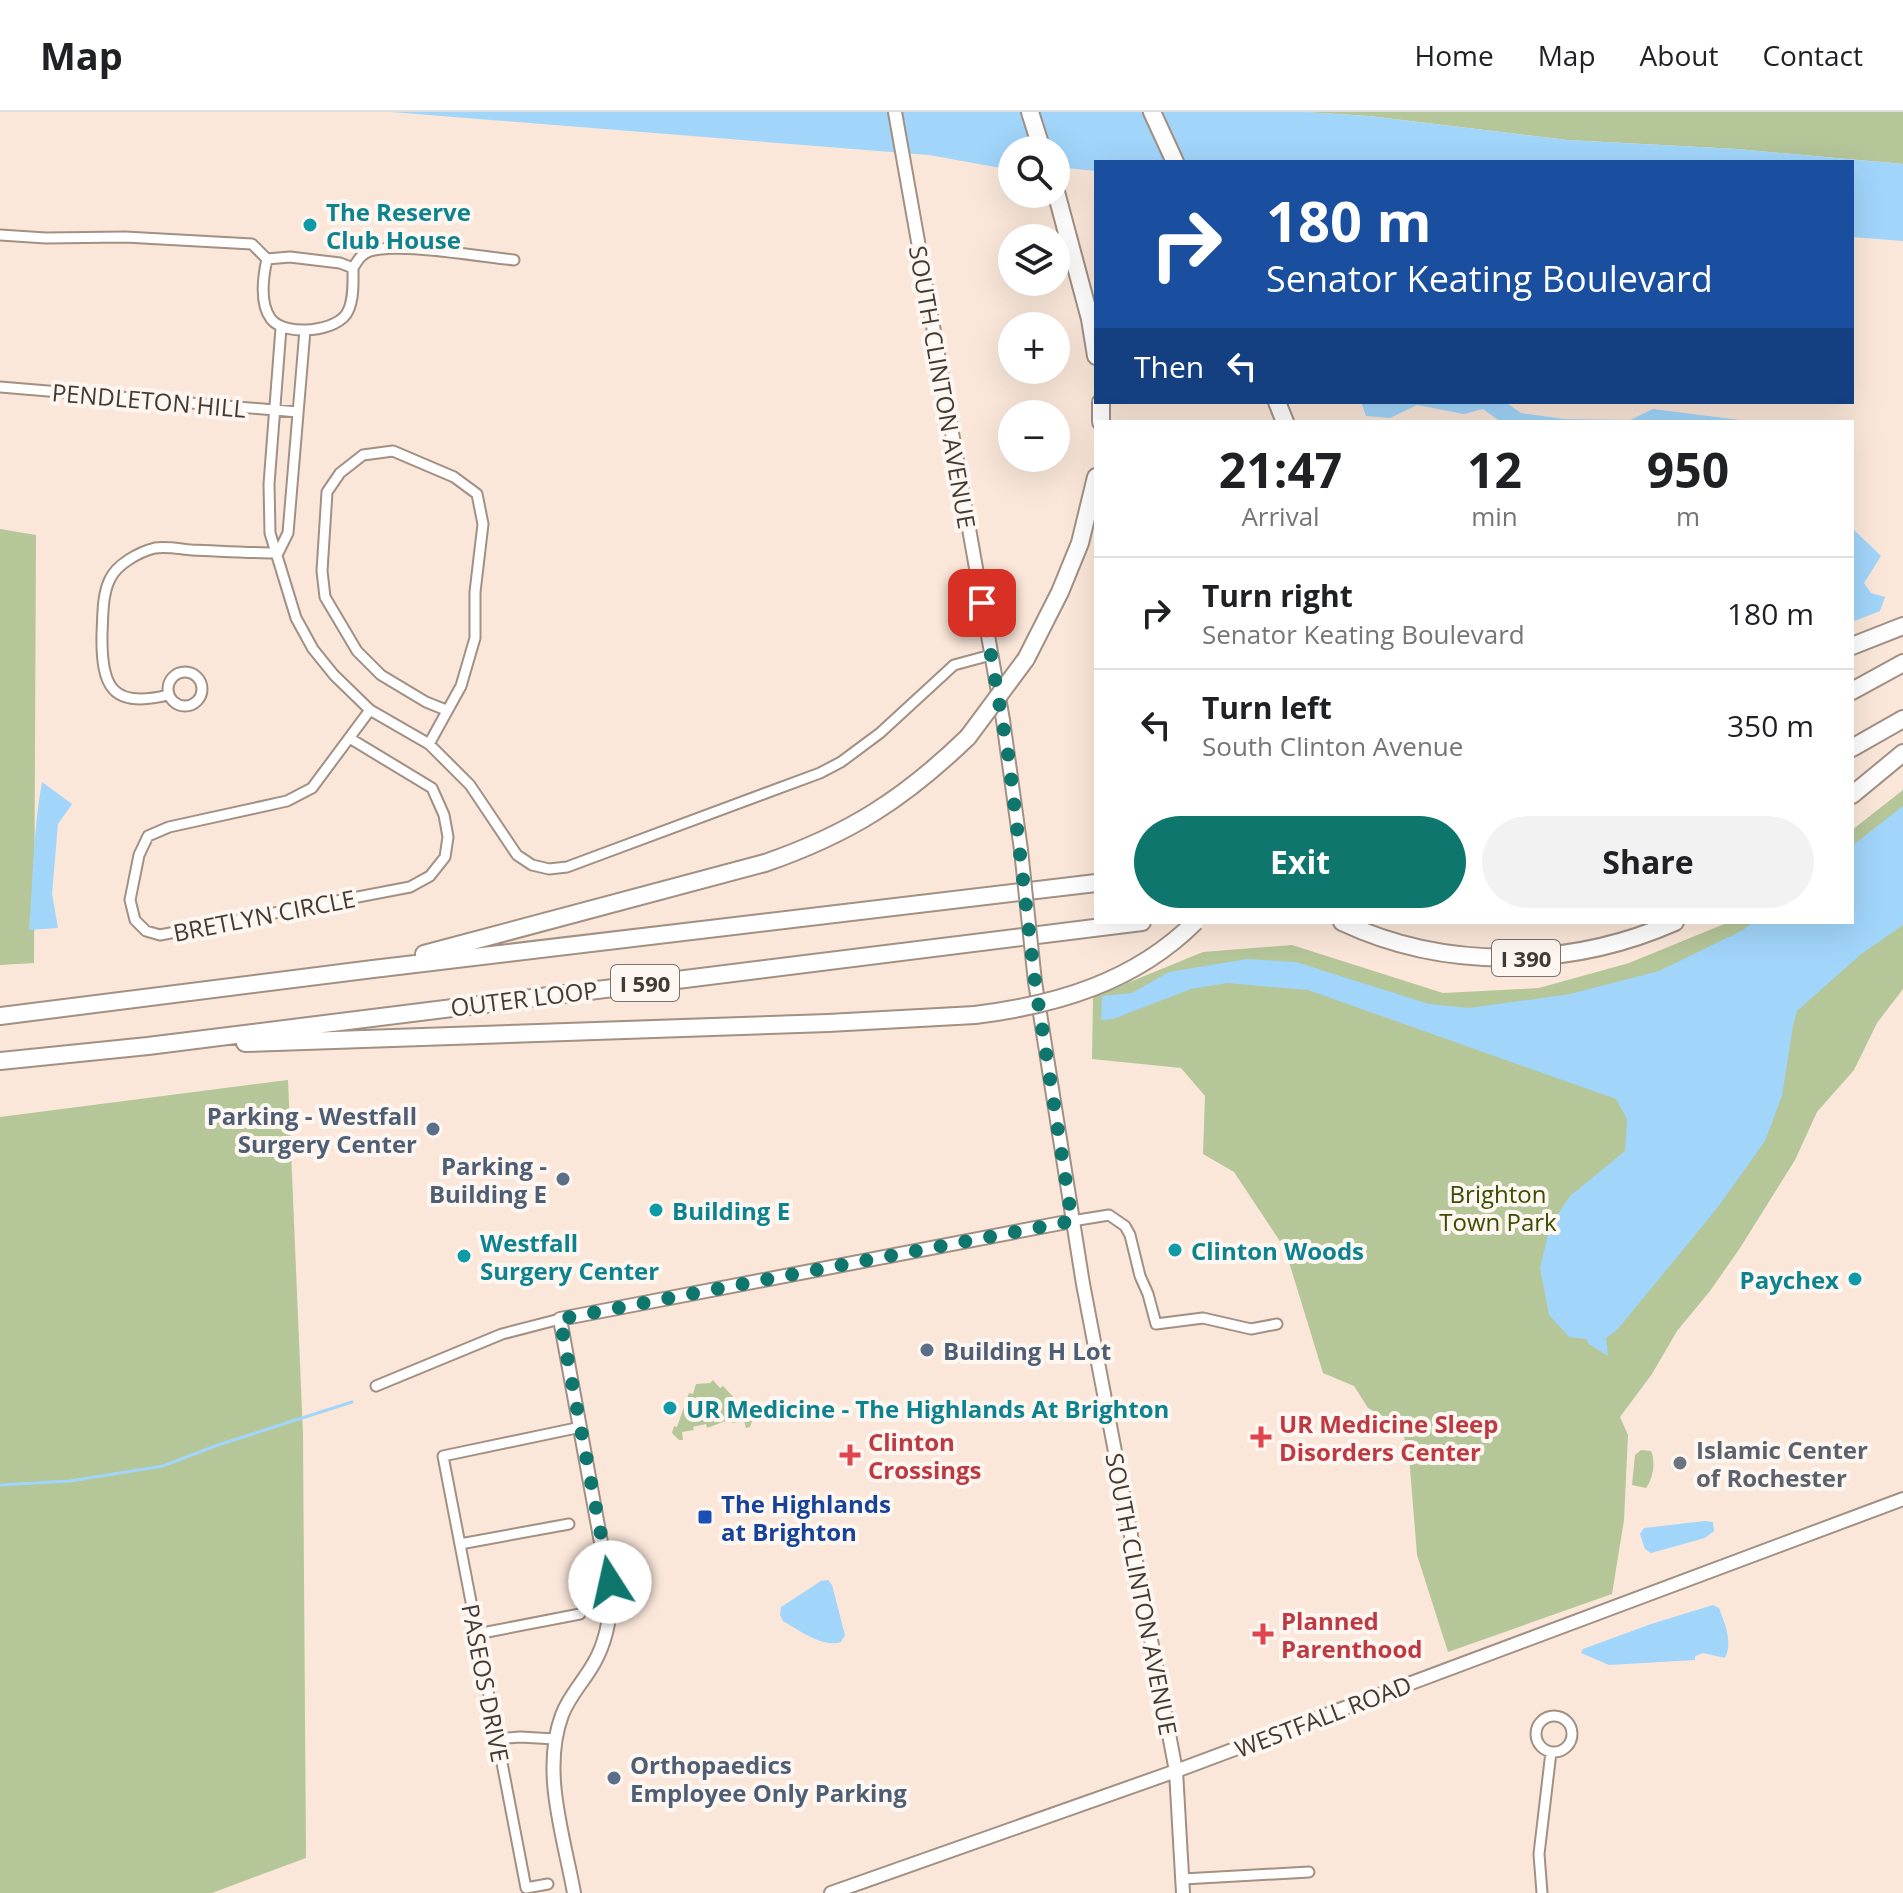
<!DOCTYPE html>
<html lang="en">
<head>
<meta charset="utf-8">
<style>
	:root { --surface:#fff; --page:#f2f2f2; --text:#202124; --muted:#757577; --line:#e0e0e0; --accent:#0f766e }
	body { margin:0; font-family:"Open Sans",sans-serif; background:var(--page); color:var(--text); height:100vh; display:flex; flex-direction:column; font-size:30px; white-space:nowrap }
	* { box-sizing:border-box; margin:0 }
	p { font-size:26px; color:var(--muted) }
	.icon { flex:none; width:44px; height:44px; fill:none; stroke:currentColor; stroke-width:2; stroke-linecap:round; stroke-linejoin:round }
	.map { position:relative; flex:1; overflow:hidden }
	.panel { position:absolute; left:1094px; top:308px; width:760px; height:504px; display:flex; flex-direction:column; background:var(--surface); border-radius:0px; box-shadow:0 8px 32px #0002 }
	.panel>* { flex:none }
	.top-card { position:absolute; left:1094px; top:48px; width:760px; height:244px; border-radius:0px; box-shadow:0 8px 32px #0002; background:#1a4fa0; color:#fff; overflow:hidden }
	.tools { position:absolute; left:998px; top:24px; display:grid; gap:16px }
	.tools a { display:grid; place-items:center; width:72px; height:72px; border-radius:50%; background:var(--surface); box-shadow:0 8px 32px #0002; font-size:40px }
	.pin { position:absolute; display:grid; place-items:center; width:68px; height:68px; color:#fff; margin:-34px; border-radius:16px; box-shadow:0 4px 12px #0006 }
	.me { position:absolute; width:88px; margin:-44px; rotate:350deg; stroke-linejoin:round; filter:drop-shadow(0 0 6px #0008) }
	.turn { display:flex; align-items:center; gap:28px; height:168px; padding:0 40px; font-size:36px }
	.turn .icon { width:104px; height:104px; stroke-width:2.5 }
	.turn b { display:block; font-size:56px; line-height:68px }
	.then { display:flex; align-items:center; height:76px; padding:0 40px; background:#0003; gap:16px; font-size:30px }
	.eta { display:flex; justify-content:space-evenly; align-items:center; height:136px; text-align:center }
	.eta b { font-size:48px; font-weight:700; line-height:56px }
	.action { display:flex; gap:16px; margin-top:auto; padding:16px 40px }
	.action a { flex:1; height:92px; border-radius:48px; background:var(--accent); color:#fff; font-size:32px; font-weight:700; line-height:92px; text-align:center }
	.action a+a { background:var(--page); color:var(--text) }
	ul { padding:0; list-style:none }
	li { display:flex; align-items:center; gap:24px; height:112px; padding:0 40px; border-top:2px solid var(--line) }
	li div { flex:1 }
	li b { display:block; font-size:30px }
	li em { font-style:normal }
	header { display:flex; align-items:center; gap:48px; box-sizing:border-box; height:112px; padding:0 40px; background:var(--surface); border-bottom:2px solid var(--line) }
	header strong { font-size:38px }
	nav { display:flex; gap:44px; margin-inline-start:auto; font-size:28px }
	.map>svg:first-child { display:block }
</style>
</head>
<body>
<header>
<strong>Map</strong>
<nav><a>Home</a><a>Map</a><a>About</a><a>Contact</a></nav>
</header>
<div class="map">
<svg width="1903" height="1781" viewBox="0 0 1903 1781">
	<rect width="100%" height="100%" fill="#fae7d9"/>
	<path fill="#b5c699" d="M1304,0H1903V52L1737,37L1567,28L1369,4Z
		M0,417L36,423L34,851L0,853Z
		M1903,678V877L1877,911L1854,958L1817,1000L1795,1048L1740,1136L1710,1179L1677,1219L1652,1262L1620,1305L1628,1323L1624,1408L1612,1482L1448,1540L1417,1443L1409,1344L1401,1314L1368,1296L1354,1274L1323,1261L1285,1137L1234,1060L1203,1042L1205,984L1181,956L1092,947L1093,885L1203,840L1292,833L1443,881L1539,876L1629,851L1729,810H1852V718Z
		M288,968L303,1323L306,1746L212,1781H0V1005Z
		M713,1268L720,1276L723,1274L753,1306L750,1315L746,1316L744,1309L732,1311L731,1307L707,1316L706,1312L693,1315L694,1318L682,1320L683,1328H679L672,1321L674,1314L677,1315L689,1281L693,1282L696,1272L710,1271Z
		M1641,1338L1651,1339C1656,1350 1653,1367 1646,1376L1632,1373L1635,1343Z"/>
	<path fill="#a1d5fa" d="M392,0H1304L1369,4L1567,28L1737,37L1903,52V129L1852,125V50H1096V59L1056,55V38H1012V52L1002,51L1001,56L929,43Z
		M1361,290H1505L1521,301L1564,307L1630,308L1653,297L1756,310H1501L1483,297L1464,302L1417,293L1390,306L1366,304Z
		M1852,416L1881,444L1864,471L1871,481L1885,485L1880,499L1852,510Z
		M42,670L72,692L58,712L52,782L58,816L29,818C33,768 33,719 42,670Z
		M1903,694V813L1860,843L1797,899L1793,914L1782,984L1765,1029L1718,1095L1617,1218L1606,1226L1608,1244L1589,1232L1586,1227L1569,1225L1549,1203L1540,1156L1550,1114L1570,1084L1625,1039L1627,1007L1616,987L1308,878L1227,871L1191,877L1113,907L1101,908L1102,884L1132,881L1169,860L1247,847L1296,850L1429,892L1469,896L1570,882L1659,859L1743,818L1753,810H1852V734Z
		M1705,1409L1713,1410L1714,1419L1705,1426L1651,1441L1645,1437L1640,1422L1644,1416Z
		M828,1468L832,1473L845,1523L841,1530C822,1536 799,1518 783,1509L780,1503L781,1495L821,1469Z
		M1713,1493L1719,1496C1725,1512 1733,1530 1725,1546L1703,1541L1695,1544V1548L1609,1553L1581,1541L1583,1537L1651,1512Z"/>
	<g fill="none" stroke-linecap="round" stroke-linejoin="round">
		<path stroke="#a1d5fa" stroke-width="3" d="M0,1373L70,1369L163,1354L218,1333L352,1290"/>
		<defs>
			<path id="street" d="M0,123L46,126L125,125L252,132L267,147
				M290,145L340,151L353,156C353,169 354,187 348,199C339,220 285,225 271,207C259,191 263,165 267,147Z
				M353,156C358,148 361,142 370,139C397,130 483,145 514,148
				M281,216L269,372L270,421L296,506L313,537L334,563L370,598L429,632L470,673L517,743L532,753L549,757L567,755L820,661L841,650L880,621L954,553L991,543
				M0,275L298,300
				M278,441L288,421L305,218
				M168 577a17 17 0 1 1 34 0a17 17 0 1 1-34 0Z
				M168,583C112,597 101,575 102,522C103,504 102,483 110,467C117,452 139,440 155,436C166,434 180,437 192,438C220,439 249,441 278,441
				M351,627L432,676L444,703L448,725L445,745L430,764L410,775L160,823L146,819L135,808L130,788L139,743L148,724L169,715L287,689L312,676L370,598
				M429,632L461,574L475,526V480L483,412L477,382L454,365L393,339L363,343L340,361L327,380L322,459L325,485L357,539L381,563L426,590L446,598
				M1072,1109L1109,1103L1125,1114L1130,1123L1140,1164L1148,1182L1156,1212L1203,1206L1251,1217L1277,1212
				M376,1274L502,1222L560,1207
				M460,1432L569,1412
				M477,1522L580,1502
				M1536 1622a18 18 0 1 1 36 0a18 18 0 1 1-36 0Z
				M496,1627L520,1625L555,1627
				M1183,1767L1309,1760
				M548,1772L526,1776L443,1344L581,1315
				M1542,1781L1539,1742L1551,1640"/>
			<path id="secondary" d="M895,0L1003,608L1021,738
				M1035,870L1083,1172L1176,1659L1183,1781
				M574,1781C564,1725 541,1659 562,1603C569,1584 584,1569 594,1551C606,1530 610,1508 611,1485L560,1207L1072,1109
				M831,1781L1176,1659L1903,1387"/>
			<path id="highway" d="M1030,0L1042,38
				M1152,0L1175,50
				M1056,80L1090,207L1096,244
				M1277,290L1285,310
				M1101,310V290
				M1852,534L1903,514
				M1026,547L1060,480L1080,431L1096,365
				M1852,579L1903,551
				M1852,636L1903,607
				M1852,683L1903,641
				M1342,810C1446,859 1571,856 1675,810
				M424,842L765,751C849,722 904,687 968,625
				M0,904L373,857L1096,771
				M245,931L828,911L975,903
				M0,949L148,934L1142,810"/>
		</defs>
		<use href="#street" stroke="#a19083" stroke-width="13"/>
		<use href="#secondary" stroke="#a19083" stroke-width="16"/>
		<use href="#highway" stroke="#a19083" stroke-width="20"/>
		<use href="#street" stroke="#fff" stroke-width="9"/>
		<use href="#secondary" stroke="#fff" stroke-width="12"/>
		<use href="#highway" stroke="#fff" stroke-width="16"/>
		<defs>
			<path id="secondary-bridge" d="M1021,738L1035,870"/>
			<path id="highway-bridge" d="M968,625L1026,547
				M975,903C1056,893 1135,870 1195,810"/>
		</defs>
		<use href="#secondary-bridge" stroke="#a19083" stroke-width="16" stroke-linecap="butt"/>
		<use href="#highway-bridge" stroke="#a19083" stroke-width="20" stroke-linecap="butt"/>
		<use href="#secondary-bridge" stroke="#fff" stroke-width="12"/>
		<use href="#highway-bridge" stroke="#fff" stroke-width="16"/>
	</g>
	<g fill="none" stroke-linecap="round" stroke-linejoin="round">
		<path stroke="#0f766e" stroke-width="14" stroke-dasharray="0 25.2" d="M610,1470L560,1207L1072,1109L1035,870L1009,648L982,491"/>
	</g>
	<g fill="#0f9aa8" stroke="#fef7f1" stroke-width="3">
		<circle cx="310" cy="113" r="8"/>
		<circle cx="656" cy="1098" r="8"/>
		<circle cx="1175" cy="1138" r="8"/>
		<circle cx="464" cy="1144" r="8"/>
		<circle cx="1855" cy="1167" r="8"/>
		<circle cx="670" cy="1296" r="8"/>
	</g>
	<g fill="#5c6f8a" stroke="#fef7f1" stroke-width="3">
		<circle cx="433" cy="1017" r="8"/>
		<circle cx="563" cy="1067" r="8"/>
		<circle cx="927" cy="1238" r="8"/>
		<circle cx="614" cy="1666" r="8"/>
	</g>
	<g fill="#e0444e" stroke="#fef7f1" stroke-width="3">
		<path d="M1257 1313h8v8h8v8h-8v8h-8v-8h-8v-8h8z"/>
		<path d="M846 1331h8v8h8v8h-8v8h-8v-8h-8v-8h8z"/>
		<path d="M1259 1510h8v8h8v8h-8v8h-8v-8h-8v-8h8z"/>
	</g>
	<circle fill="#6b7280" stroke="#fef7f1" stroke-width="3" cx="1680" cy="1351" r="8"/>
	<rect fill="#1a4fb4" stroke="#fef7f1" stroke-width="3" x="697" y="1397" width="16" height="16" rx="4"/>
	<g text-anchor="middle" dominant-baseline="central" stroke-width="8" stroke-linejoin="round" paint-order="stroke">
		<g fill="#fef7f1" stroke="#7a736d" stroke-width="2">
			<rect x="1492" y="828" width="68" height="36" rx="6"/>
			<rect x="611" y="853" width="68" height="36" rx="6"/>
		</g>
		<g font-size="22" font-weight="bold" fill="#423b35">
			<text x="1526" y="846">I 390</text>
			<text x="645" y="871">I 590</text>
		</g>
		<g font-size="24" font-weight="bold" fill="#0d838f" stroke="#fef7f1" text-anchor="start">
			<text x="326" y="99">The Reserve<tspan x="326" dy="28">Club House</tspan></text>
			<text x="672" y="1098">Building E</text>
			<text x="480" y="1130">Westfall<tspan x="480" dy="28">Surgery Center</tspan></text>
			<text x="1191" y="1138">Clinton Woods</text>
			<text x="1839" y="1167" text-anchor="end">Paychex</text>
			<text x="686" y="1296">UR Medicine - The Highlands At Brighton</text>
		</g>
		<g font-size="24" fill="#423b35" stroke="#fef7f1">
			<text transform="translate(943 275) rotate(80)">SOUTH CLINTON AVENUE</text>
			<text transform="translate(149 288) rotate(5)">PENDLETON HILL</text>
			<text transform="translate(264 803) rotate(-11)">BRETLYN CIRCLE</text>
			<text transform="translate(524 886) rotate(-7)">OUTER LOOP</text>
			<text transform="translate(1142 1482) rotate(79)">SOUTH CLINTON AVENUE</text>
			<text transform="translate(486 1571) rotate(79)">PASEOS DRIVE</text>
			<text transform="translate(1323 1604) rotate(-21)">WESTFALL ROAD</text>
		</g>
		<g font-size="24" font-weight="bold" fill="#4e5e75" stroke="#fef7f1" text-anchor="end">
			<text x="417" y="1003">Parking - Westfall<tspan x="417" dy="28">Surgery Center</tspan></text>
			<text x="547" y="1053">Parking -<tspan x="547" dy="28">Building E</tspan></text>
			<text x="943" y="1238" text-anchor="start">Building H Lot</text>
			<text x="630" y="1652" text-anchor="start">Orthopaedics<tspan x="630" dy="28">Employee Only Parking</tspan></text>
		</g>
		<g font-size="24" fill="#3a4d00" stroke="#fef7f1">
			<text x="1498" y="1081">Brighton<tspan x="1498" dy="28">Town Park</tspan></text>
		</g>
		<g font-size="24" font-weight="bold" fill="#be3a42" stroke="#fef7f1" text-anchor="start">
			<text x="1279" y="1311">UR Medicine Sleep<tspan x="1279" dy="28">Disorders Center</tspan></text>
			<text x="868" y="1329">Clinton<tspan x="868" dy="28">Crossings</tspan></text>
			<text x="1281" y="1508">Planned<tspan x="1281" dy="28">Parenthood</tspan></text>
		</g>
		<g font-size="24" font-weight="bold" fill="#5b616d" stroke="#fef7f1" text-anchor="start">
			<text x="1696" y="1337">Islamic Center<tspan x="1696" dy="28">of Rochester</tspan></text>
		</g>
		<g font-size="24" font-weight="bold" fill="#164399" stroke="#fef7f1" text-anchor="start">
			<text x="721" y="1391">The Highlands<tspan x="721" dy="28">at Brighton</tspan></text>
		</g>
	</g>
</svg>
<div class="tools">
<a><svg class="icon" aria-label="search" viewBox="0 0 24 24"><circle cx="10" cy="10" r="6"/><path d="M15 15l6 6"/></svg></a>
<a><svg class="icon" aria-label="layers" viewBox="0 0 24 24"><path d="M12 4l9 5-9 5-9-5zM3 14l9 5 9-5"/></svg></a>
<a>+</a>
<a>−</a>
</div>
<div class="pin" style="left:982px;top:491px;background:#d93025"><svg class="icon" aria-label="arrive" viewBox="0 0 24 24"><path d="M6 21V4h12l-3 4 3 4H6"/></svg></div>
<svg class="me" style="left:610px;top:1470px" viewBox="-20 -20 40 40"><circle r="19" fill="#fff"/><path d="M0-13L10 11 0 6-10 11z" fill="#0f766e"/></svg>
<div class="top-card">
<div class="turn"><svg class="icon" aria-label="right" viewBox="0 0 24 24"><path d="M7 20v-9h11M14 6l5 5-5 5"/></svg><div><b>180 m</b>Senator Keating Boulevard</div></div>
<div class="then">Then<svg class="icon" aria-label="left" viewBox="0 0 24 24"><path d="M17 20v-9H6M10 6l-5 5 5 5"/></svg></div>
</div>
<section class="panel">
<div class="eta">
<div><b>21:47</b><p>Arrival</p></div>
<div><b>12</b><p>min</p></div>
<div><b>950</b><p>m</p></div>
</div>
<ul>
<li><svg class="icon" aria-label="right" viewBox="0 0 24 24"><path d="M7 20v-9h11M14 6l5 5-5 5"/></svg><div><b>Turn right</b><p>Senator Keating Boulevard</p></div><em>180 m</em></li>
<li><svg class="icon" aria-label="left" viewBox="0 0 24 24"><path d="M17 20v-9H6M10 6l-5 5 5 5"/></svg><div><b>Turn left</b><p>South Clinton Avenue</p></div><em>350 m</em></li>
</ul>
<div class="action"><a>Exit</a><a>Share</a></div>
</section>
</div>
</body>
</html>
